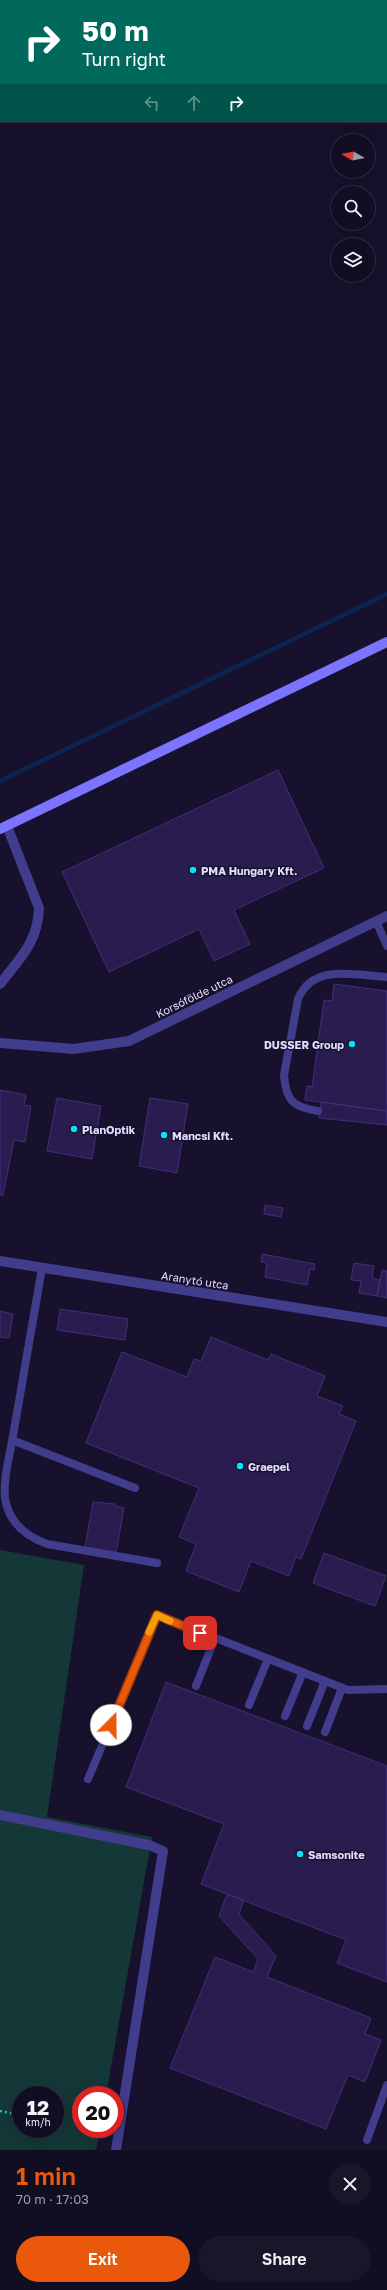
<!DOCTYPE html>
<html lang="en">
<head>
<meta charset="utf-8">
<style>
	:root { --surface:#110d22; --page:#1a162a; --text:#f1f3f6; --muted:#9c9ca5; --line:#302d40; --accent:#ea580c }
	body { margin:0; font-family:"Golos Text",sans-serif; background:var(--page); color:var(--text); height:100vh; display:flex; flex-direction:column; font-size:15px; white-space:nowrap }
	* { box-sizing:border-box; margin:0 }
	p { font-size:13px; color:var(--muted) }
	.icon { flex:none; width:22px; height:22px; fill:none; stroke:currentColor; stroke-width:2; stroke-linecap:round; stroke-linejoin:round }
	.map { position:relative; height:2150px; overflow:hidden }
	.details { display:flex; flex-direction:column; background:var(--surface); flex:1 }
	.details>* { flex:none }
	.banner { position:absolute; left:0px; top:0px; width:387px; height:122px; box-shadow:0 4px 16px #0002,0 0 0 1px var(--line); background:#00695c; color:#fff; overflow:hidden }
	.needle { width:26px; rotate:280deg }
	.fabs { position:absolute; left:331px; top:134px; display:grid; gap:8px }
	.fabs a { display:grid; place-items:center; width:44px; height:44px; border-radius:50%; background:var(--surface); box-shadow:0 4px 16px #0002,0 0 0 1px var(--line); font-size:20px }
	.speed { position:absolute; left:12px; top:2086px; display:flex; gap:8px; font-size:20px; font-weight:700; text-align:center }
	.speed>* { display:grid; place-content:center; width:52px; height:52px; border-radius:50%; background:var(--surface); box-shadow:0 4px 16px #0002,0 0 0 1px var(--line); line-height:1 }
	.speed small { font-size:10px; font-weight:400 }
	.speed .limit { border:6px solid #d22; background:#fff; color:#111 }
	.pin { position:absolute; display:grid; place-items:center; width:34px; height:34px; color:#fff; margin:-17px; border-radius:8px; box-shadow:0 2px 6px #0006 }
	.me { position:absolute; width:44px; margin:-22px; rotate:22deg; stroke-linejoin:round; filter:drop-shadow(0 0 3px #0008) }
	.turn { display:flex; align-items:center; gap:14px; height:84px; padding:0 16px; font-size:18px }
	.turn .icon { width:52px; height:52px; stroke-width:2.5 }
	.turn b { display:block; font-size:28px; line-height:34px }
	.lanes { display:flex; align-items:center; height:38px; padding:0 16px; background:#0003; justify-content:center; gap:20px; direction:ltr }
	.lanes .off { opacity:.35 }
	.round { display:grid; place-items:center; flex:none; width:42px; height:42px; border-radius:21px; background:var(--page) }
	.summary { display:flex; align-items:center; justify-content:space-between; height:68px; padding:0 16px }
	h1 { font-size:24px; font-weight:600; line-height:30px; color:var(--accent) }
	.action { display:flex; gap:8px; margin-top:auto; padding:8px 16px }
	.action a { flex:1; height:46px; border-radius:24px; background:var(--accent); color:#fff; font-size:16px; font-weight:600; line-height:46px; text-align:center }
	.action a+a { background:var(--page); color:var(--text) }
	.map>svg:first-child { display:block }
</style>
</head>
<body>
<div class="map">
<svg width="387" height="2150" viewBox="0 0 387 2150">
	<rect width="100%" height="100%" fill="#17112d"/>
	<path fill="#143737" fill-rule="evenodd" d="M0,1550L84,1565L47,1817L152,1837L106,2095H81V2129H100L96,2150H0ZM21,2095H55V2129H21Z"/>
	<g fill="none" stroke-linecap="round" stroke-linejoin="round">
		<path stroke="#0d2451" stroke-width="4.5" d="M0,781L387,594"/>
	</g>
	<path fill="#281d4e" stroke="#402f7a" d="M0,0H26V1H1V7Z
		M40,0H69L67,1Z
		M81,0H108V1H79Z
		M278,770L324,868L234,910L250,944L214,961L199,929L109,972L62,872Z
		M334,984L387,991V1111L305,1100L307,1086L312,1087L324,1000L332,1001Z
		M0,1090L26,1095L24,1105L31,1106L25,1142L14,1140L3,1195H0Z
		M57,1098L101,1106L92,1159L47,1151Z
		M150,1098L188,1104L177,1173L139,1166Z
		M321,1102L387,1111V1125L319,1118Z
		M265,1205L283,1208L281,1217L264,1214Z
		M262,1254L315,1264L314,1270L310,1269L307,1285L265,1277L267,1263L261,1262Z
		M354,1263L374,1266L372,1278L380,1280L377,1296L359,1293L361,1281L351,1280Z
		M382,1270L387,1271V1298L377,1296Z
		M60,1309L128,1319L125,1340L57,1330Z
		M0,1311L13,1314L9,1338L0,1337Z
		M211,1337L268,1360L271,1354L325,1376L317,1396L343,1406L339,1414L356,1421L301,1559L296,1557L289,1576L251,1561L239,1592L186,1571L196,1544L179,1537L199,1488L86,1443L122,1352L187,1377L194,1359L201,1361Z
		M93,1502L115,1504V1506L124,1508L116,1553L85,1547Z
		M324,1553L386,1576L375,1606L313,1583Z
		M166,1682L387,1766V1982L337,1963L346,1940L201,1884L224,1824L126,1787Z
		M227,1894L244,1900L239,1914L276,1956L267,1977L371,2018L365,2034L381,2040L365,2082L348,2075L326,2129L170,2068L215,1957L253,1972L258,1959L219,1916Z"/>
	<g fill="none" stroke-linecap="round" stroke-linejoin="round">
		<path stroke="#2fc1bb" stroke-width="2.5" stroke-dasharray="2 3" stroke-linecap="butt" d="M0,2111L21,2115"/>
		<path stroke="#413c8c" stroke-width="8" d="M376,921L387,946
			M318,1111C293,1107 286,1101 284,1075L298,999C313,963 355,975 387,977
			M42,1268C33,1322 23,1376 14,1430C11,1451 1,1484 6,1503C11,1524 28,1537 47,1544L157,1563
			M12,1440L135,1488
			M196,1686L215,1638
			M249,1705L268,1659
			M285,1716L303,1672
			M307,1726L325,1681
			M325,1732L342,1688
			M88,1779L157,1615L348,1690L387,1689
			M367,2140L387,2085"/>
		<path stroke="#413c8c" stroke-width="10" d="M0,984C20,958 38,942 39,908L7,826
			M0,1043L74,1049L129,1041L387,916
			M0,1261L387,1322
			M0,1815L149,1845L163,1851L116,2150"/>
		<path stroke="#7b74ff" stroke-width="10" d="M0,829L387,642"/>
	</g>
	<g fill="none" stroke-linecap="round" stroke-linejoin="round">
		<defs>
			<path id="route" d="M111,1725L157,1615L200,1633"/>
		</defs>
		<use href="#route" stroke="#983908" stroke-width="10"/>
		<use href="#route" stroke="#ea580c" stroke-width="7"/>
		<path stroke="#f59e0b" stroke-width="7" d="M149,1632L157,1615L170,1621"/>
	</g>
	<g fill="#09e1ff" stroke="#17112d" stroke-width="1.5">
		<circle cx="193" cy="870" r="4"/>
		<circle cx="352" cy="1044" r="4"/>
		<circle cx="74" cy="1129" r="4"/>
		<circle cx="164" cy="1135" r="4"/>
		<circle cx="240" cy="1466" r="4"/>
		<circle cx="300" cy="1854" r="4"/>
	</g>
	<g text-anchor="middle" dominant-baseline="central" stroke-width="3" stroke-linejoin="round" paint-order="stroke">
		<g font-size="11" font-weight="bold" fill="#e2ddff" stroke="#17112d" text-anchor="start">
			<text x="201" y="870">PMA Hungary Kft.</text>
			<text x="344" y="1044" text-anchor="end">DUSSER Group</text>
			<text x="82" y="1129">PlanOptik</text>
			<text x="172" y="1135">Mancsi Kft.</text>
			<text x="248" y="1466">Graepel</text>
			<text x="308" y="1854">Samsonite</text>
		</g>
		<g font-size="11" fill="#e2ddff" stroke="#17112d">
			<text transform="translate(194 996) rotate(-26)">Korsófölde utca</text>
			<text transform="translate(195 1280) rotate(9)">Aranytó utca</text>
		</g>
	</g>
</svg>
<div class="fabs">
<a><svg class="needle" viewBox="-14 -14 28 28"><path d="M0-13l5 13h-10z" fill="#e53935"/><path d="M0 13l5-13h-10z" fill="#9c9ca5"/></svg></a>
<a><svg class="icon" aria-label="search" viewBox="0 0 24 24"><circle cx="10" cy="10" r="6"/><path d="M15 15l6 6"/></svg></a>
<a><svg class="icon" aria-label="layers" viewBox="0 0 24 24"><path d="M12 4l9 5-9 5-9-5zM3 14l9 5 9-5"/></svg></a>
</div>
<div class="speed"><div>12<small>km/h</small></div><div class="limit">20</div></div>
<div class="pin" style="left:200px;top:1633px;background:#d93025"><svg class="icon" aria-label="arrive" viewBox="0 0 24 24"><path d="M6 21V4h12l-3 4 3 4H6"/></svg></div>
<svg class="me" style="left:111px;top:1725px" viewBox="-20 -20 40 40"><circle r="19" fill="#fff"/><path d="M0-13L10 11 0 6-10 11z" fill="#ea580c"/></svg>
<div class="banner">
<div class="turn"><svg class="icon" aria-label="right" viewBox="0 0 24 24"><path d="M7 20v-9h11M14 6l5 5-5 5"/></svg><div><b>50 m</b>Turn right</div></div>
<div class="lanes"><svg class="icon off" aria-label="left" viewBox="0 0 24 24"><path d="M17 20v-9H6M10 6l-5 5 5 5"/></svg><svg class="icon off" aria-label="ahead" viewBox="0 0 24 24"><path d="M12 20V5M6 11l6-6 6 6"/></svg><svg class="icon" aria-label="right" viewBox="0 0 24 24"><path d="M7 20v-9h11M14 6l5 5-5 5"/></svg></div>
</div>
</div>
<section class="details">
<div class="summary"><div><h1>1 min</h1><p>70 m · 17:03</p></div><a class="round"><svg class="icon" aria-label="close" viewBox="0 0 24 24"><path d="M6 6l12 12M18 6L6 18"/></svg></a></div>
<div class="action"><a>Exit</a><a>Share</a></div>
</section>
</body>
</html>
